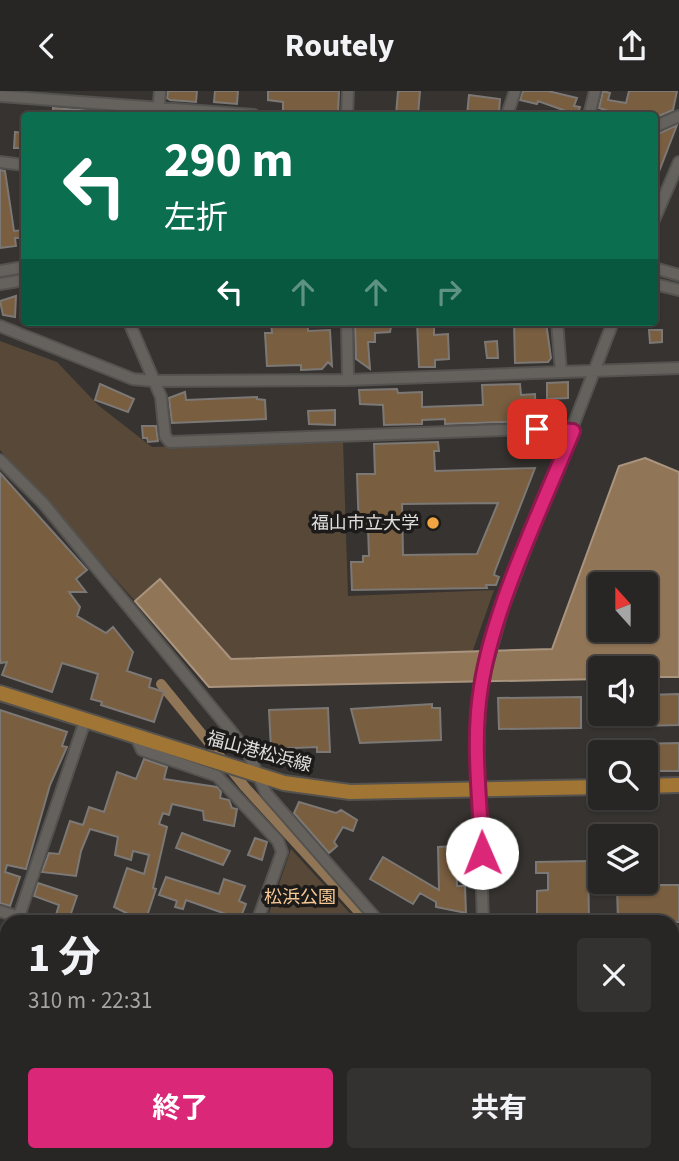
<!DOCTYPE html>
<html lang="ja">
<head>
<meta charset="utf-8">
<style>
	:root { --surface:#282624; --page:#343231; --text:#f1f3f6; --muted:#a5a5a6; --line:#444341; --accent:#db2777 }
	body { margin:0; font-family:"Source Sans 3","Noto Sans JP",sans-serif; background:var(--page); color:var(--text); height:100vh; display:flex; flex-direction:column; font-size:26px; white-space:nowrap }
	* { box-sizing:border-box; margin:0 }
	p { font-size:23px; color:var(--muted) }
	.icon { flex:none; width:38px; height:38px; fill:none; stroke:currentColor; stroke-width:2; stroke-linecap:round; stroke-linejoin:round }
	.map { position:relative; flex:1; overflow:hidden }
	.side { position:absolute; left:0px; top:824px; width:679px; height:247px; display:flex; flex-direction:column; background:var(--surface); border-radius:21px 21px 0 0; box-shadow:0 2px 5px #0004,0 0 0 2px var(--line) }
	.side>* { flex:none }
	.top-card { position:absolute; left:21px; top:21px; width:637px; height:214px; border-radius:7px; box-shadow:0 2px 5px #0004,0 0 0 2px var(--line); background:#0b6e4f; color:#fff; overflow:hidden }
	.needle { width:46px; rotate:339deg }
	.buttons { position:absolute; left:588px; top:481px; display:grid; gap:14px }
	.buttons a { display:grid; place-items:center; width:70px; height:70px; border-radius:7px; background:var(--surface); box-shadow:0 2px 5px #0004,0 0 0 2px var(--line); font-size:35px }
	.pin { position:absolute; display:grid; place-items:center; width:60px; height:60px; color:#fff; margin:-30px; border-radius:14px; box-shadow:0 4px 10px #0006 }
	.me { position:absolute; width:77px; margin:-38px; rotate:359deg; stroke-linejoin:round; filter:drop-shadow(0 0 5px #0008) }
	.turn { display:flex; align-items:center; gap:24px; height:147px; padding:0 28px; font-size:32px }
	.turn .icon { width:91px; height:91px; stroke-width:2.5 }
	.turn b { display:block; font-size:49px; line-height:60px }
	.lanes { display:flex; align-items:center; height:66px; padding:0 28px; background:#0003; justify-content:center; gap:35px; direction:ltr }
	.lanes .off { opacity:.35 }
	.round { display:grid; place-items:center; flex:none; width:74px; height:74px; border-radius:7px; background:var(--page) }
	.summary { display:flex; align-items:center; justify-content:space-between; height:119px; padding:0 28px }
	h1 { font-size:42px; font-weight:700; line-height:52px }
	.button { display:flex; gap:14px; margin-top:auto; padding:14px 28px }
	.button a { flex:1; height:80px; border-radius:7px; background:var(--accent); color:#fff; font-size:28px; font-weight:700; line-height:80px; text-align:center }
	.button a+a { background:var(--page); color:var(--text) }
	header { display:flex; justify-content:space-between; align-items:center; height:91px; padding:0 28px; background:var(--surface); font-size:32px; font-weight:700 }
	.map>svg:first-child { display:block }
</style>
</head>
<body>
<header><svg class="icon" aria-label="back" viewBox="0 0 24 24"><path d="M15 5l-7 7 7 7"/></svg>Routely<svg class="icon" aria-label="share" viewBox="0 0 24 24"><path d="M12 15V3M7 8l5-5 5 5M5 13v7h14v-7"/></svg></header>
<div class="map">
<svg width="679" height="1070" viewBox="0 0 679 1070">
	<rect width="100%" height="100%" fill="#363330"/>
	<path fill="#584837" d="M0,250L57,271L98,314L152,356L343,349L348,505L494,499L472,562L231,568L160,488L135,510L0,359Z
		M291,758L358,831H266Z"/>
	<path fill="#917557" stroke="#a9947f" stroke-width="2" fill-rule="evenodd" d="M645,367L679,381V586H646V578H600V588L209,596L135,510L160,488L231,568L552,558L619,375ZM600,494H646V539H600Z"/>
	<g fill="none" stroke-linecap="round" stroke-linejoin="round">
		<path stroke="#917557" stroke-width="10" d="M161,593L245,696L368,831
			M575,1064L580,1070"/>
	</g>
	<path fill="#795e40" stroke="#7c7875" stroke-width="2" fill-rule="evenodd" d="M168,0H197L196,11L170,9L167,7Z
		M215,0H238L237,13L214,11Z
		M268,0H339L338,23L283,20V11L268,9Z
		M398,0H420L418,24H396Z
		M523,0H548L577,7L574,15L580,16L577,24L538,10L537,13L520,9Z
		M603,0L610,2L608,9L626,12L629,0H677L673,19L654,27V24H622L599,17Z
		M469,4L500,8L499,21L467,24Z
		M53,17L104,21V24H53Z
		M677,34L655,91L654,90L656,44Z
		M15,41L24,42V57H14Z
		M0,79L5,80L14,140L24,139V147H15L16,155L0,157Z
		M16,205L15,226L3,224L0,210Z
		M271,231H308V240L330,239L332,275L328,271L322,278L301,279V274L267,275L265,242H272Z
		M355,231H392L390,241L375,242V251H368L370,278L356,268Z
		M417,231H434V244L448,243L449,268L435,269V276H419Z
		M514,231H546L551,267L548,271L515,272Z
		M649,239H662V251L650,252Z
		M497,250L498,267H487L485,251Z
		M568,291V307L547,308V292Z
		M100,293L134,308L128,321L95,309Z
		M520,293L521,304L535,303L536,330L445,333V328L422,329V333L384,334L383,314L360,313L359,299L397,298L398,302L422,301V316L479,314H483L482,294Z
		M185,301L186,309L257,306V308L265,309L266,328L172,332L169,307Z
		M335,319V334L309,333L308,320Z
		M142,335H156L158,350L148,351L147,347H143Z
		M438,351L439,360H434L435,380L535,377L495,480L494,484L499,486L496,494H486L487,497L352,499L351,471H363V465H369L368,438L359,439L357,383H375L374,353ZM498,412L477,463L403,464L402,413Z
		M0,382L87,479L76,488L86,501H69L80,516L77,525L106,542L113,536L133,561L127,580L151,588L149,596L164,601L154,631L101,614L102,611L91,608L98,583L62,572L52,601L2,584L7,571L1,572L0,566Z
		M679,603V634L600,636L599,623H646V604Z
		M581,606V637L499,638L498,607Z
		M432,613V617H440L441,649L360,652L351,618Z
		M328,617L330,661H317V656L271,658L269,619Z
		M0,619L67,641L62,655L67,656L50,694L26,778L7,774L5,781L20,786L10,815L0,812Z
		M679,652V680H646V662H591V654Z
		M144,668L167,676L164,688L217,696L221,701L220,707L229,709L232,717L237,718L234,735L204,729L203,720L172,713L169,724L163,722L159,733L167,736L153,797L156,798L145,831L114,816L127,777L144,783L149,764L133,760L131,769L115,764L118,746L90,738L81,760L76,785L42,781L49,762L59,763L70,730L83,734L89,716L104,721L117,681L136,688Z
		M299,711L336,722L341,719L357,729L353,740L343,736L334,751L337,755L329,762L294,722Z
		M182,742L230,760L223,774L176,757Z
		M255,747L267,751L262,769L248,764Z
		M456,755L457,795H465L466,822L436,816V811L420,802L413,813L370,788L383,766L439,799L438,756Z
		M588,770L589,831H537V800L548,799V782H536V771Z
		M166,786L219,803L224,788L245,795L239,810L246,813L240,828L186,809L183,818L175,816L177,810L159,804Z
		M659,790V794H679V831H618L617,795H623V791Z
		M38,792L77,805L68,831L55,827L59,814L34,805Z"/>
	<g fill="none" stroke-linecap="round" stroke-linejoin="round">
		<defs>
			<path id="minor" d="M0,5L254,24
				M158,24L160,0
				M347,24L348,0
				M507,24L515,0
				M589,24L595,0
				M654,36L679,25
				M0,71L24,74
				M654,129L679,71
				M654,177L679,184
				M0,180L24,176
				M0,193L24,189
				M654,193L679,199
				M129,231L161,306L165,345L170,351L559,337L573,340
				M347,231L348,289
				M557,231L561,281L679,277
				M0,235L133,288L154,290L348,289L561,281
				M0,369L43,412L231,640L249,664L266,702L379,831
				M136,646L142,659L217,685L278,750L282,761L257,831
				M0,820L34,831
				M17,831L85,630
				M483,831L478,677L480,598L503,517L613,231
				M0,878L7,858
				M672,985H679
				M0,1023L7,1026
				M121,1064L139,1070
				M557,1064L563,1070
				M587,1064L592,1070
				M172,1070L174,1064
				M435,1070L437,1064
				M614,1070L615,1064"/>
			<path id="major" d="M0,602L284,692L350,701L600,696
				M646,695L679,694"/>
		</defs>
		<use href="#minor" stroke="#54524f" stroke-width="14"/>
		<use href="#major" stroke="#54524f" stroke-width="18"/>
		<use href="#minor" stroke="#65625e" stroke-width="10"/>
		<use href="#major" stroke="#a17534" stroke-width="14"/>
	</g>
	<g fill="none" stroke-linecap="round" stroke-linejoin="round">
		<defs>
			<path id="route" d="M482,762C480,708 472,650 481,596C493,516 542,417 573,340L537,338"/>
		</defs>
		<use href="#route" stroke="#8e194d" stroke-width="18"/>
		<use href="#route" stroke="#db2777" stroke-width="12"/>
	</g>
	<circle fill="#f2a542" stroke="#1d1b1a" stroke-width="2.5" cx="433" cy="432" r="7"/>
	<g text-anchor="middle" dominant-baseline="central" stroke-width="7" stroke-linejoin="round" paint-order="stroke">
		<g font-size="18" fill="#e0dedc" stroke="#1d1b1a" text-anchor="end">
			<text x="419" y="432">福山市立大学</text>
		</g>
		<g font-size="18" fill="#e0dedc" stroke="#1d1b1a">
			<text transform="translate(259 661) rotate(15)">福山港松浜線</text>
		</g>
		<g font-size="18" fill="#f8c995" stroke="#1d1b1a">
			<text x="300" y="806">松浜公園</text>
		</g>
	</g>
</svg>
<div class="buttons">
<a><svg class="needle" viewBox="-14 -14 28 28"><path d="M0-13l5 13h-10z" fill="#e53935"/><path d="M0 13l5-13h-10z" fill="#a5a5a6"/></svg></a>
<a><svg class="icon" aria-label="sound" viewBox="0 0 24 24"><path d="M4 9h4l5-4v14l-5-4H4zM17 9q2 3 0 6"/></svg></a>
<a><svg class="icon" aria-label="search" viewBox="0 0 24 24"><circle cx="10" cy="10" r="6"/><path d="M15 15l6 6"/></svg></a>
<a><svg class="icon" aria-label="layers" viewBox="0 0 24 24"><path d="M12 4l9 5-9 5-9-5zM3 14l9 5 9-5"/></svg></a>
</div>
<div class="pin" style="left:537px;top:338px;background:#d93025"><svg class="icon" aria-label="arrive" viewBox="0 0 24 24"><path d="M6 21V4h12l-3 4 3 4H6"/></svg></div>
<svg class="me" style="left:482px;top:762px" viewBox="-20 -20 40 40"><circle r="19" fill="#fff"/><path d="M0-13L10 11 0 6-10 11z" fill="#db2777"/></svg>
<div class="top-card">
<div class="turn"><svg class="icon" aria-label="left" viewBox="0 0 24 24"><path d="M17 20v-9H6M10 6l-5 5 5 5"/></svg><div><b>290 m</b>左折</div></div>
<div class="lanes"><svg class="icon" aria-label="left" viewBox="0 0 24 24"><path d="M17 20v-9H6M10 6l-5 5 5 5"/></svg><svg class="icon off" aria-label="ahead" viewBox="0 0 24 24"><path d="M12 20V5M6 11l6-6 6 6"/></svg><svg class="icon off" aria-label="ahead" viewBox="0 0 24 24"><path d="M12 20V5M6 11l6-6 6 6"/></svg><svg class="icon off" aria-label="right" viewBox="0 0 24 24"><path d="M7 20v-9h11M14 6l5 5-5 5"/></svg></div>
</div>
<section class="side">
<div class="summary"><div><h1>1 分</h1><p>310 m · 22:31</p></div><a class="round"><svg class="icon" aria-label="close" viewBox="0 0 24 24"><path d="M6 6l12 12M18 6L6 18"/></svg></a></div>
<div class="button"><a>終了</a><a>共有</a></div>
</section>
</div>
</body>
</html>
